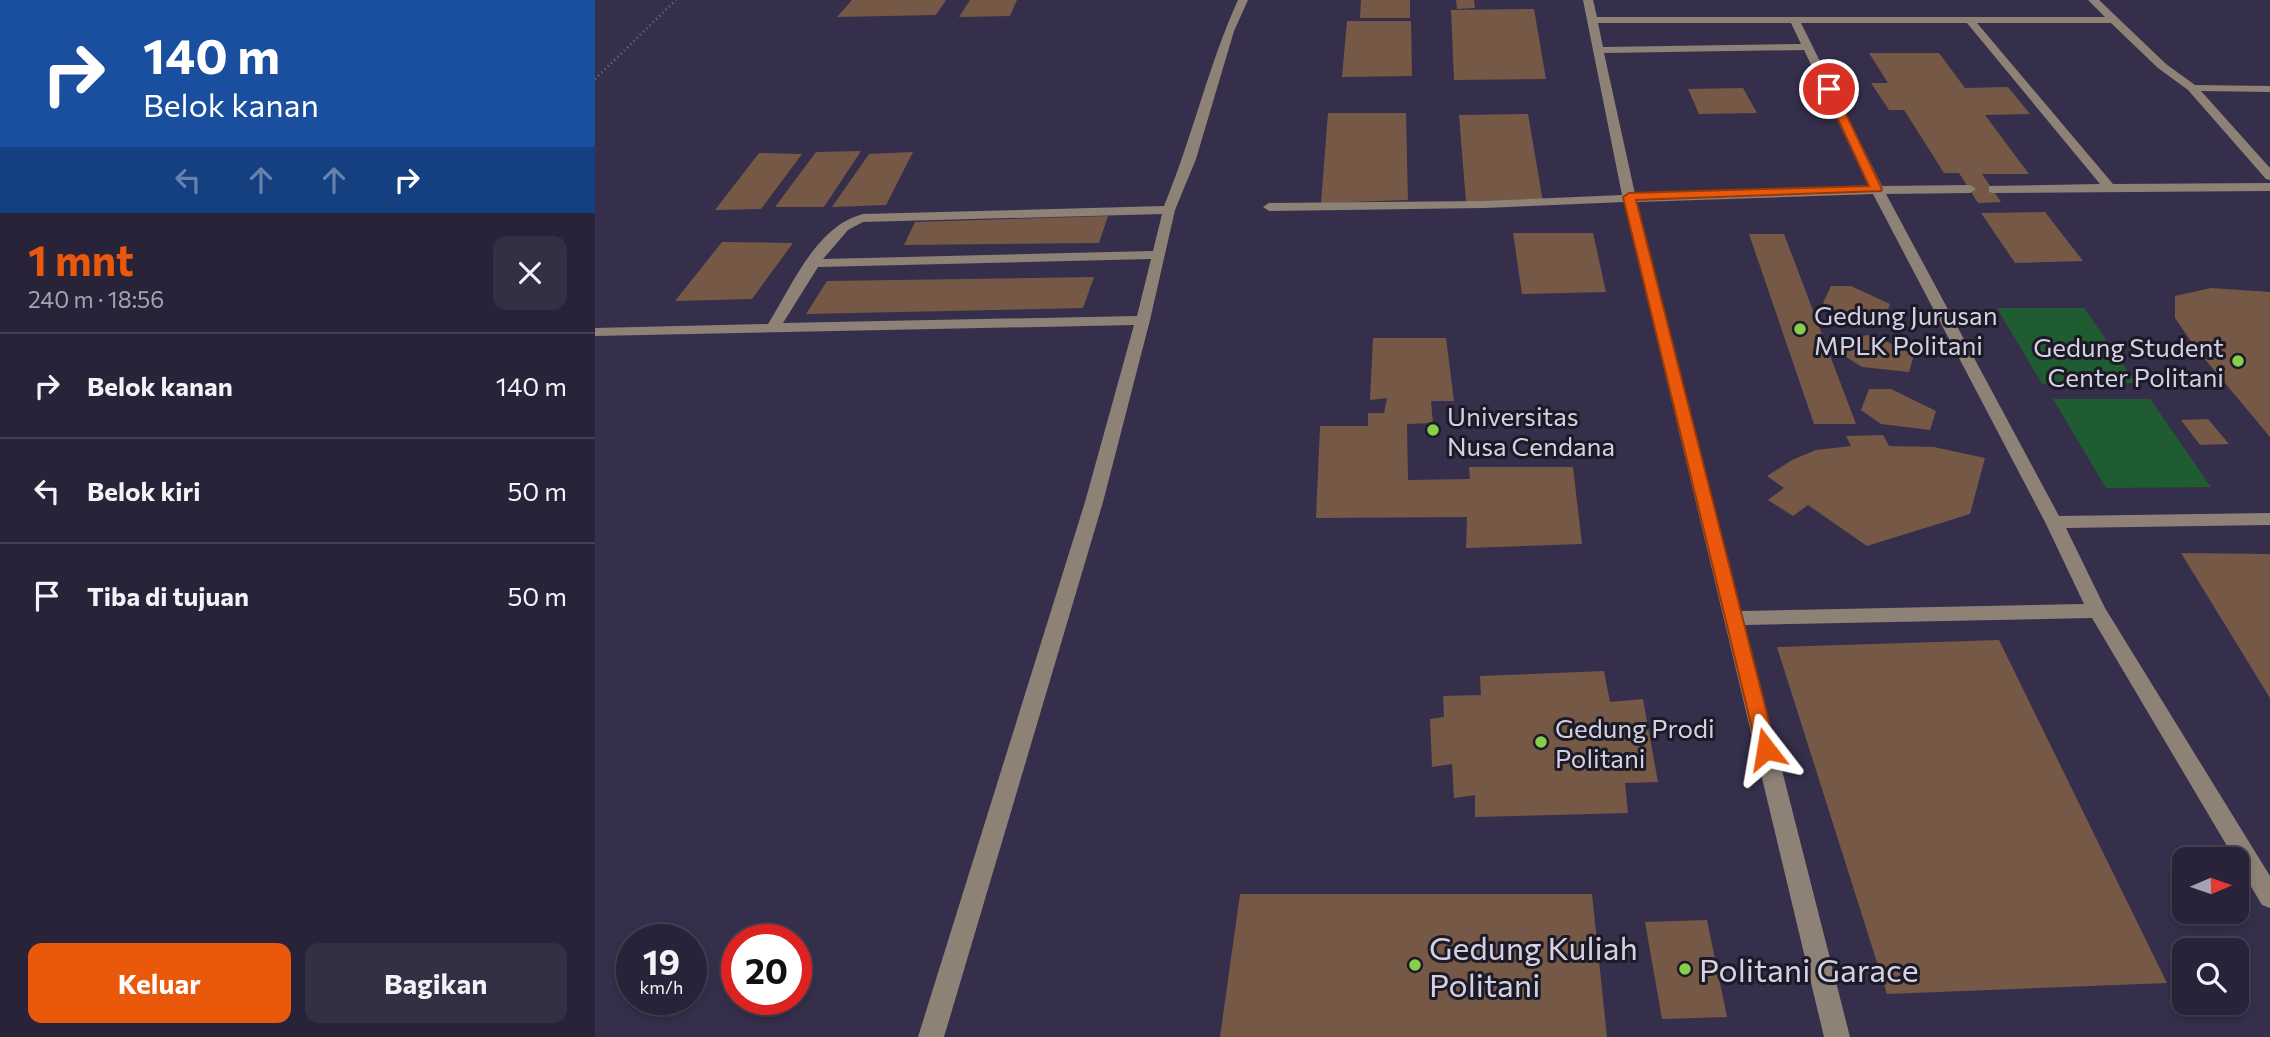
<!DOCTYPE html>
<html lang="id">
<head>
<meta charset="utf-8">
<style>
	:root { --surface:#282338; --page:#342f43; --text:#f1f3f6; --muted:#a5a4ae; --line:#444053; --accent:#ea580c }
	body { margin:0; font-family:Commissioner,sans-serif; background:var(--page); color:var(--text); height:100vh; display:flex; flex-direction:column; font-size:26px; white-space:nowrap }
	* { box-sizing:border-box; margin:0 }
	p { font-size:23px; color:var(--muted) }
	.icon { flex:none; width:38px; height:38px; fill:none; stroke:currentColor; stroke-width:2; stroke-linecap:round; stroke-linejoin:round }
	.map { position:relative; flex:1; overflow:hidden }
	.side { display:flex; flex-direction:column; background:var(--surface); width:595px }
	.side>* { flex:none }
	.guide { background:#1a4fa0; color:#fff; overflow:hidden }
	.needle { width:46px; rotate:88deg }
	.fabs { position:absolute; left:1577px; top:847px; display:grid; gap:14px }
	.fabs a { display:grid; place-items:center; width:77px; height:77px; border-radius:14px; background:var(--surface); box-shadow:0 4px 10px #0003,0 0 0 2px var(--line); font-size:35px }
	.speed { position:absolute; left:21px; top:924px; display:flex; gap:14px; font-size:35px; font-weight:700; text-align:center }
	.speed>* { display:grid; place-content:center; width:91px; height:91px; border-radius:50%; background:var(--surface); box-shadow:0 4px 10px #0003,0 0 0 2px var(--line); line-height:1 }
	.speed small { font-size:18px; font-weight:400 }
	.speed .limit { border:10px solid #d22; background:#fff; color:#111 }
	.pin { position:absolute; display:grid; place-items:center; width:60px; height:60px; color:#fff; margin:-30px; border:4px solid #fff; border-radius:50%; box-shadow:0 2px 7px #0007 }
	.me { position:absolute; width:77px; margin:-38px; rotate:346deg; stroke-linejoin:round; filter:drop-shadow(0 0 5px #0008) }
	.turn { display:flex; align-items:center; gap:24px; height:147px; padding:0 28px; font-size:32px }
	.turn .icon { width:91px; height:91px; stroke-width:2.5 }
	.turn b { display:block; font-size:49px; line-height:60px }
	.lanes { display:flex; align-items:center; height:66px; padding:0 28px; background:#0003; justify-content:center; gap:35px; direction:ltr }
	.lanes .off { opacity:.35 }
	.round { display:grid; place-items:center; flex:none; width:74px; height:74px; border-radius:14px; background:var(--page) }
	.head { display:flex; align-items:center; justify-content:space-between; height:119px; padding:0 28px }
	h1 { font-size:42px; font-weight:700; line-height:52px; color:var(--accent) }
	.cta { display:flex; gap:14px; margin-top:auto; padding:14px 28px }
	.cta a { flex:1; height:80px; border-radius:14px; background:var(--accent); color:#fff; font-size:28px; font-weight:700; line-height:80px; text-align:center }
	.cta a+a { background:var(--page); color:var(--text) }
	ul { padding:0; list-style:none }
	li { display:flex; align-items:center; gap:21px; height:105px; padding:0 28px; border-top:2px solid var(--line) }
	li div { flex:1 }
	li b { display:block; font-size:26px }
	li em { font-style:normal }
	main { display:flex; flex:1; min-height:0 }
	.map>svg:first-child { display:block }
</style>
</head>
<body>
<main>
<section class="side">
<div class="guide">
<div class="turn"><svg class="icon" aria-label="right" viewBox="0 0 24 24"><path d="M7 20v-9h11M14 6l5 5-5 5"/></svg><div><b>140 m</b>Belok kanan</div></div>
<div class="lanes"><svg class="icon off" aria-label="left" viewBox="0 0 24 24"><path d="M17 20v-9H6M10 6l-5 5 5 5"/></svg><svg class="icon off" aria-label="ahead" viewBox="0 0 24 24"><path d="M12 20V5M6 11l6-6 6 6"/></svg><svg class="icon off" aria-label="ahead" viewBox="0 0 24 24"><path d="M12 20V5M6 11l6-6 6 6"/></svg><svg class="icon" aria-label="right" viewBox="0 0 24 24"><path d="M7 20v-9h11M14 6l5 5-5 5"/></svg></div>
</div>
<div class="head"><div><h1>1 mnt</h1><p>240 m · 18:56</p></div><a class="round"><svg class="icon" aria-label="close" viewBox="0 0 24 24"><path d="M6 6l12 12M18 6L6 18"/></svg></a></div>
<ul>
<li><svg class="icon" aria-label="right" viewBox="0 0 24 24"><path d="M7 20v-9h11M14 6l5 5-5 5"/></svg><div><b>Belok kanan</b></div><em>140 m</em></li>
<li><svg class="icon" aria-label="left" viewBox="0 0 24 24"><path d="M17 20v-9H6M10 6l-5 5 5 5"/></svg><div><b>Belok kiri</b></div><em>50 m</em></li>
<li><svg class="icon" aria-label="arrive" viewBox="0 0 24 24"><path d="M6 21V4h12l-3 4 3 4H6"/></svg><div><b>Tiba di tujuan</b></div><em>50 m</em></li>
</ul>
<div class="cta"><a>Keluar</a><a>Bagikan</a></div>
</section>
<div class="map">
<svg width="1675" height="1037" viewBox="0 0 1675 1037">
	<rect width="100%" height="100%" fill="#352f4b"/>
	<path fill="#205c31" d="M1402,308H1489L1541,383L1447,384Z
		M1458,399H1555L1616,487L1511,488Z"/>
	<path fill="#765846" d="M257,0H351L341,15L242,17Z
		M375,0H422L415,16L364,17Z
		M766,0H815V18H765Z
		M861,0H879L880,8L862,9Z
		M939,9L951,79L859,80L856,10Z
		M752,21H816L817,76L747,77Z
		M1274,53H1344L1370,88L1413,87L1435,114L1390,115L1434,174H1387L1406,202L1383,203L1364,173H1349L1309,110H1294L1276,83H1293Z
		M1148,88L1162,113L1104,114L1093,89Z
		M733,113H811L813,200L726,203Z
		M933,114L948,202H871L864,115Z
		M266,151L229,207H180L221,152Z
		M318,152L291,205L237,207L274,154Z
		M164,153L207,154L166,209L120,210Z
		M1450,212L1488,261L1420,263L1386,213Z
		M513,216L504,243L309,245L320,222Z
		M918,233H998L1011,292L927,294Z
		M1154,234H1189L1261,424H1219Z
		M127,242L198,243L157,299L80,301Z
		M499,277L488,308L211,314L232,281Z
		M1236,286H1256L1295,304L1290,319L1246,314L1228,303Z
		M1616,288L1675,292V437L1599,346L1580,318V296Z
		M1278,335L1319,355L1314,372L1267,367L1248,355L1257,336Z
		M778,338H851L859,401H836L838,423L812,424L813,480L875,479L874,467H978L987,544L871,548L872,517L721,518L725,426H773V413H789L792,398L775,400Z
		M1274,389H1296L1341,411L1335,430L1286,424L1266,410Z
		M1613,419L1634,444L1605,445L1586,420Z
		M1288,435L1294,446L1339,447L1390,458L1375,514L1272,546L1213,505L1198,516L1173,500L1189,488L1172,476L1197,460L1221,450L1256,446L1251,436Z
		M1586,553L1675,554V698Z
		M1404,640L1572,983L1292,994L1182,647Z
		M1009,671L1015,702L1048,699L1063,782L1030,783L1033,813L880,817V795L859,798L857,764L837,767L835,719L849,717L848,696L886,695L885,676Z
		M645,894H997L1012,1037H625Z
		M1112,920L1132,1017L1067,1019L1050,922Z"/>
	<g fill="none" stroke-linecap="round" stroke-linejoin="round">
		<path stroke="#77728a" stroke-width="2.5" stroke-dasharray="1 3.5" stroke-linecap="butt" d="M0,79L81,0"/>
		<path fill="#8e8277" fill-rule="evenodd" d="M643,0H653L639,31L601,159L580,210L555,320L508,502L349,1037H323L490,502L539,325L0,336V328L173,324C197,286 221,226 268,214L569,206C597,139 613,66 643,0ZM567,214L558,251L228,259L253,230L268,222ZM556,259L542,316L188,323L223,267Z
			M988,0H998L1002,17H1510L1493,0H1504L1571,64L1600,85L1675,86V92L1606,91L1675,168V180L1671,179L1593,90L1563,68L1516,23H1382L1518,184L1675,183V191L1398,193L1394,192V186L1505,184L1372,23H1206L1287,186L1375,185L1381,189L1375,193L1291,194L1464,516L1675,513V525L1471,528L1510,608L1675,876V908L1667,905L1497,618L1150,625L1255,1037H1229L1029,202L889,208L674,211L668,207L674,203L889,201L1027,195ZM1003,23H1196L1206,44L1008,47ZM1209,50L1274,186L1040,194L1009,53ZM1278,194L1450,522L1489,604L1146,611L1042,202Z"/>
	</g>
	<path fill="#ea580c" stroke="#983908" stroke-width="2" d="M1230,87L1239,89L1287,189L1286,191L1041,200L1181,749L1178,754L1171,757L1165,754L1162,749L1028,197L1034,193L1274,186L1229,89Z"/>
	<g fill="#86cf4b" stroke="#1c1a26" stroke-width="2.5">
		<circle cx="1205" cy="329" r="7"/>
		<circle cx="1643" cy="361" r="7"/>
		<circle cx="838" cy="430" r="7"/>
		<circle cx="946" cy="742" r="7"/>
		<circle cx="820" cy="965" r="7"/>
		<circle cx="1090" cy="969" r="7"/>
	</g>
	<g text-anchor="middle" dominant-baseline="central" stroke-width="6" stroke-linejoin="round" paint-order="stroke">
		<g font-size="26" fill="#d4d1e3" stroke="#1c1a26" text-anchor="start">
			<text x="1219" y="314">Gedung Jurusan<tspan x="1219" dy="30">MPLK Politani</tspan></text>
			<text x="1629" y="346" text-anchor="end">Gedung Student<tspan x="1629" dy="30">Center Politani</tspan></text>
			<text x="852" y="415">Universitas<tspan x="852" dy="30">Nusa Cendana</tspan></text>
			<text x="960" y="727">Gedung Prodi<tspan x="960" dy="30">Politani</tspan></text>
		</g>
		<g font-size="32" fill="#d4d1e3" stroke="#1c1a26" text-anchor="start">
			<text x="834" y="947">Gedung Kuliah<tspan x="834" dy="37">Politani</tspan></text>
			<text x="1104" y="969">Politani Garace</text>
		</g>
	</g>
</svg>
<div class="fabs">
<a><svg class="needle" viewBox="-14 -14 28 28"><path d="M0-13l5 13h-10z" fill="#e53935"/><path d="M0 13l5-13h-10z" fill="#a5a4ae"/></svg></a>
<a><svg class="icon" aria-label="search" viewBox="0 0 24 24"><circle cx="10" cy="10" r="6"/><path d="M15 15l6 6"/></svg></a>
</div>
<div class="speed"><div>19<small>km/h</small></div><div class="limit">20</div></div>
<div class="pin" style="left:1234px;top:89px;background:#d93025"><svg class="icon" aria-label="arrive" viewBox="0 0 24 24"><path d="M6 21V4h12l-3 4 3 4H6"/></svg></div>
<svg class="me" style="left:1171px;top:749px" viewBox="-20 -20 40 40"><path d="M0-17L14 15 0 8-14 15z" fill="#ea580c" stroke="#fff" stroke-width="4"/></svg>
</div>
</main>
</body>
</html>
